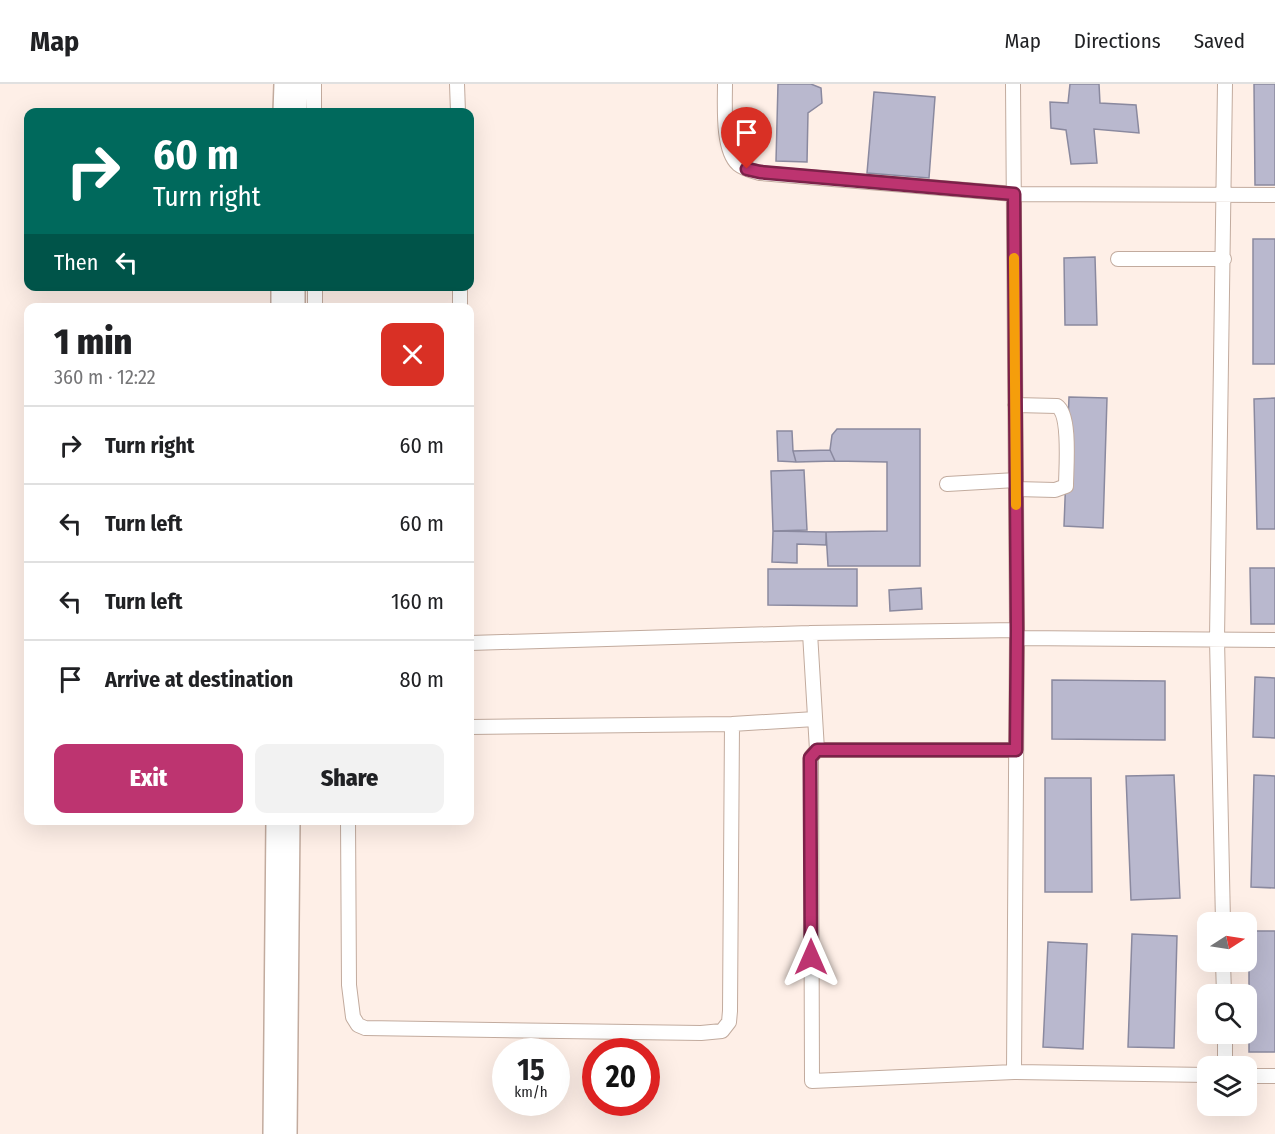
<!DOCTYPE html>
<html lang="en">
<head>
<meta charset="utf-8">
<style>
	:root { --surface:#fff; --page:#f2f2f2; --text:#202124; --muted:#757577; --line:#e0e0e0; --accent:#bd3470 }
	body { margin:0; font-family:"Fira Sans Condensed",sans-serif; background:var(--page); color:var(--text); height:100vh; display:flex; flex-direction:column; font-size:22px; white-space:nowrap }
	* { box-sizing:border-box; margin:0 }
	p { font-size:20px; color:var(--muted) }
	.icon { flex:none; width:33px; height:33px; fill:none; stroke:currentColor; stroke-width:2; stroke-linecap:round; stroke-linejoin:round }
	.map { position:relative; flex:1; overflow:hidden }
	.details { position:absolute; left:24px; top:219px; width:450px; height:522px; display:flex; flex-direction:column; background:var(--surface); border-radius:12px; box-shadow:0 6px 24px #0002 }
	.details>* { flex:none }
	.guide { position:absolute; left:24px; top:24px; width:450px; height:183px; border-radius:12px; box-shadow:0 6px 24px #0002; background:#00695c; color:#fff; overflow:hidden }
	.needle { width:39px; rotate:78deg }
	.fabs { position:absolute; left:1197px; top:828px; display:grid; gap:12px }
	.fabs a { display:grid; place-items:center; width:60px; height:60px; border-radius:12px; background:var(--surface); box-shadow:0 6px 24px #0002; font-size:30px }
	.speed { position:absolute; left:492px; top:954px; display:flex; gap:12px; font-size:30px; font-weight:700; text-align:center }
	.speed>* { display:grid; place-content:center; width:78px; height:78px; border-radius:50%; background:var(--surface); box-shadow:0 6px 24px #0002; line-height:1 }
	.speed small { font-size:15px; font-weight:400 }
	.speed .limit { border:9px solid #d22; background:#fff; color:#111 }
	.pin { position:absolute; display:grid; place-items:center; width:51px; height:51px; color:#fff; margin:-62px -26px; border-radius:50% 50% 50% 0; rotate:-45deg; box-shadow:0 0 6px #0007 }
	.pin .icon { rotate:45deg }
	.me { position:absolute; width:66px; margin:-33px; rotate:0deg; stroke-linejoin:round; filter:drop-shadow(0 0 4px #0008) }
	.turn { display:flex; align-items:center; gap:21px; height:126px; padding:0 30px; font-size:27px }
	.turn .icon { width:78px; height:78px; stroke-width:2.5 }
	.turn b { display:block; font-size:42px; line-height:51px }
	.then { display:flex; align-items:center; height:57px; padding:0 30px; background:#0003; gap:12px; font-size:22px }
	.round { display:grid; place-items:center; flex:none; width:63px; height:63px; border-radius:12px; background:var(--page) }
	.headline { display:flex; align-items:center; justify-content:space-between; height:102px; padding:0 30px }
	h1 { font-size:36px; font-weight:800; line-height:45px }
	.cta { display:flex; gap:12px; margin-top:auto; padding:12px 30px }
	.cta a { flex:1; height:69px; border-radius:12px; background:var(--accent); color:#fff; font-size:24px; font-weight:800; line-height:69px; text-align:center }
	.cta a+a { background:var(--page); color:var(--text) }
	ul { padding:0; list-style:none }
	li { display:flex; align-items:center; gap:18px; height:78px; padding:0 30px; border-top:2px solid var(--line) }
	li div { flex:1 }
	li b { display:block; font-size:22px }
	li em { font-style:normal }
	header { display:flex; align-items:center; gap:36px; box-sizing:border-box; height:84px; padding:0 30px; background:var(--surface); border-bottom:2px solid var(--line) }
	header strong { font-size:28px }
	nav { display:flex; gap:33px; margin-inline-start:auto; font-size:21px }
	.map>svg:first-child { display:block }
</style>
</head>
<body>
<header>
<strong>Map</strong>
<nav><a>Map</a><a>Directions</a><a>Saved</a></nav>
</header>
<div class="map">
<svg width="1275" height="1050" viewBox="0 0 1275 1050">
	<rect width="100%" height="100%" fill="#feefe7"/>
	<path fill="#b9b8ce" stroke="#8a899f" stroke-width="1.5" d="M778,0H811L821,4L822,19L808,29L807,78L776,77Z
		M1070,0H1099L1100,19L1136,21L1139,49L1094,45L1097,79L1071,80L1066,46L1051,44L1050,18L1068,19Z
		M1254,0H1275V101H1255Z
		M874,8L935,13L929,94L867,89Z
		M1253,155H1275V280H1253Z
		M1095,173L1097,241H1065L1064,174Z
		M1069,313L1107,314L1103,444L1064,442Z
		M1275,314V445H1257L1254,315Z
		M837,345H920V482H828L826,448L887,447V378L835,377L830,366L832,351Z
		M777,347H792L793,367L796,378L778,377Z
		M830,366L835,377L796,378L793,367Z
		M804,386L807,446L773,447L771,387Z
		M773,447L826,448V461L797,460V479L772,478Z
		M1250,484H1275V540H1251Z
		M768,485H857V522L768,521Z
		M921,504L922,525L890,527L889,506Z
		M1255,593L1275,594V654L1253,653Z
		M1052,596L1165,597V656L1052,655Z
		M1174,691L1180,814L1131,816L1126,692Z
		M1254,691L1275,692V804L1251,803Z
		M1045,694H1091L1092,808H1045Z
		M1249,847H1275V968H1249Z
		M1132,850L1177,852L1174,964L1128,963Z
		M1048,858L1087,860L1083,965L1043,963Z"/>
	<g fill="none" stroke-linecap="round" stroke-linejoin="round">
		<defs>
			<path id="service" d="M314,0V28
				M457,0L458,28
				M725,0C725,20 722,66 738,80C744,85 753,87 760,89L1014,110L1275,111
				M1013,0L1017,546L1014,988
				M1118,175H1224
				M315,202V224
				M460,202V224
				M1015,321L1057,322C1071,331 1066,385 1066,402L1055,406L1016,405
				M947,400L1016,396
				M810,549L817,666
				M1017,554L1275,556
				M470,559L810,549L1017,546
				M470,643L732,640L815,635
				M1016,666H817L811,673L812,997L1014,988L1208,991
				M348,736L349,901L353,933L358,941L365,944L701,949L722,947L729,938L730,927L732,640
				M1223,838L1217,555L1225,0
				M1223,878L1224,910
				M1225,950V982
				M1246,992H1275"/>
			<path id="primary" d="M290,28L291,0
				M288,224V202
				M280,1050L283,736"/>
		</defs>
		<use href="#service" stroke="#c2ab9e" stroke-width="16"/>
		<use href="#primary" stroke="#c2ab9e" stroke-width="36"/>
		<use href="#service" stroke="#fff" stroke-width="14"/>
		<use href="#primary" stroke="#fff" stroke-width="33"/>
	</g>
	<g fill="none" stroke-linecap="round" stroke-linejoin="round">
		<defs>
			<path id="route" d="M747,85L760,88L1014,110L1017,546L1016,666H817L810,674L811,873"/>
		</defs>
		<use href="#route" stroke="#7b2249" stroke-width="15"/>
		<use href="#route" stroke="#bd3470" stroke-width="10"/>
		<path stroke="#f59e0b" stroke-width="10" d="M1014,174L1016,421"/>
	</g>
</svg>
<div class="fabs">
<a><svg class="needle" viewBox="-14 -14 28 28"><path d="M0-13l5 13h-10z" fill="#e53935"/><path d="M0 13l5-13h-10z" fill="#757577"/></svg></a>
<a><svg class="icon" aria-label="search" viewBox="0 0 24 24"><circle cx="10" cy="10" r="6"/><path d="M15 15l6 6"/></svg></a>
<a><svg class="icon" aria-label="layers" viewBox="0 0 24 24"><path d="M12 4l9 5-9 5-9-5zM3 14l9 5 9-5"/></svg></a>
</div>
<div class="speed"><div>15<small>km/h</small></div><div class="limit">20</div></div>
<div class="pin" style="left:747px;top:85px;background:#d93025"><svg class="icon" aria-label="arrive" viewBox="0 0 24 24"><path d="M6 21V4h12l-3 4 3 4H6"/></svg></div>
<svg class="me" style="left:811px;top:873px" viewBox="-20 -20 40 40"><path d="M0-17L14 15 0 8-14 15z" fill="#bd3470" stroke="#fff" stroke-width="4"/></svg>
<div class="guide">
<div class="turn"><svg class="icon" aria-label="right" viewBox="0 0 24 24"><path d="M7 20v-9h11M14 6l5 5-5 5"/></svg><div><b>60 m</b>Turn right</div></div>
<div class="then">Then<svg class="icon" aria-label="left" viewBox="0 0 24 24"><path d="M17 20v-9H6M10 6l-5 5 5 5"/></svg></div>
</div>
<section class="details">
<div class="headline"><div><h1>1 min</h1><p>360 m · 12:22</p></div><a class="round" style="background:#d93025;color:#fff"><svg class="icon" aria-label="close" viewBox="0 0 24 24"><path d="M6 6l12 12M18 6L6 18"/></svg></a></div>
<ul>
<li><svg class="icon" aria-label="right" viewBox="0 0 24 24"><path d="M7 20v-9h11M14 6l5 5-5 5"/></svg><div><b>Turn right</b></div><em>60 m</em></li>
<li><svg class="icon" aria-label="left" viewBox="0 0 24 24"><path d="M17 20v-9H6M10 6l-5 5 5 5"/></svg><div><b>Turn left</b></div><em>60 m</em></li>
<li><svg class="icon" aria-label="left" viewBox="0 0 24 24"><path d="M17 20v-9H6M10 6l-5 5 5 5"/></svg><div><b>Turn left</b></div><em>160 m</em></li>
<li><svg class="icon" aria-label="arrive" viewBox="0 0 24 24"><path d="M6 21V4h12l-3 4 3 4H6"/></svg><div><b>Arrive at destination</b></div><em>80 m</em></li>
</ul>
<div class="cta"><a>Exit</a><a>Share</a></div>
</section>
</div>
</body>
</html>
